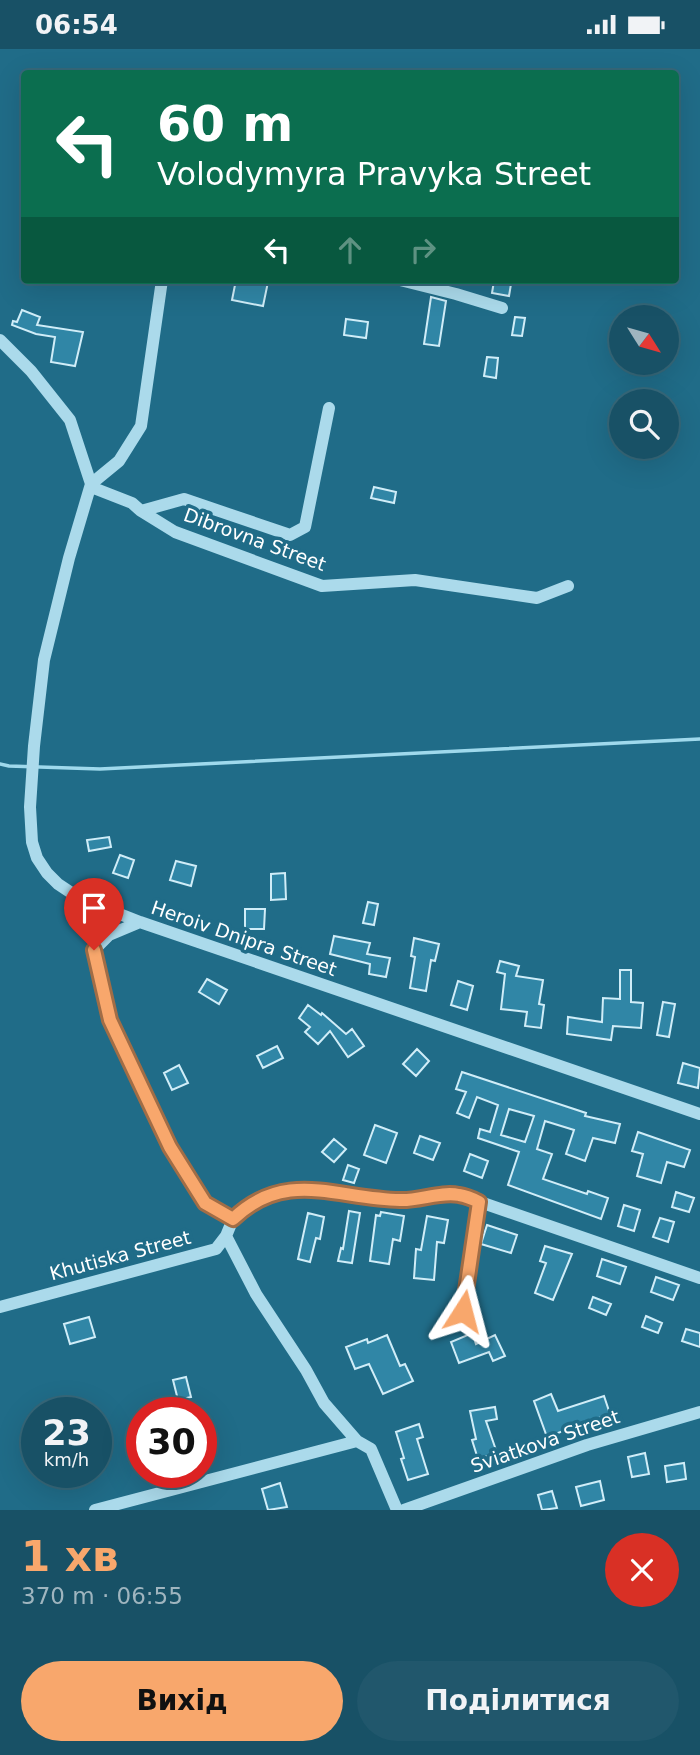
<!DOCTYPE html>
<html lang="uk">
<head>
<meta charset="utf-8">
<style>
	:root { --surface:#185166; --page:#21576c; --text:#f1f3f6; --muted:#9fb5bf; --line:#36687a; --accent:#f8a76c }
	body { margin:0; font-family:"DejaVu Sans",sans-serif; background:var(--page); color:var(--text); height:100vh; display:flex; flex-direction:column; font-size:26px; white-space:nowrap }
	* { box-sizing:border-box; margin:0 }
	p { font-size:23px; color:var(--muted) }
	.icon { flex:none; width:38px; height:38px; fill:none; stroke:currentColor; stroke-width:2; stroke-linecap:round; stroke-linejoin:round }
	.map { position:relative; height:1461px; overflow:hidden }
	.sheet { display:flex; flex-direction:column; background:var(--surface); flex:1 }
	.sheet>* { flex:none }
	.guide { position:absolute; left:21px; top:21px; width:658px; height:214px; border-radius:7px; box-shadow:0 7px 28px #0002,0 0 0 2px var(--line); background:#0b6e4f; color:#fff; overflow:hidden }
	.needle { width:46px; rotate:127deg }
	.buttons { position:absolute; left:609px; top:256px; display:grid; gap:14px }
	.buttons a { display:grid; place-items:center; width:70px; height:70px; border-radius:50%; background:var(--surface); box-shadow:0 7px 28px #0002,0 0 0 2px var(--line); font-size:35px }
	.speed { position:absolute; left:21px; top:1348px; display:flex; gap:14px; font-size:35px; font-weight:700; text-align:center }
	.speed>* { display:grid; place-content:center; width:91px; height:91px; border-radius:50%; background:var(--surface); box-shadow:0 7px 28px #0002,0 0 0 2px var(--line); line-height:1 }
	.speed small { font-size:18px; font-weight:400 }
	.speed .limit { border:10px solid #d22; background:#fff; color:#111 }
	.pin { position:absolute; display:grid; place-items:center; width:60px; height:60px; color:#fff; margin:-72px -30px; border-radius:50% 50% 50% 0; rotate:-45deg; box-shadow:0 0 7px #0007 }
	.pin .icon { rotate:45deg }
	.me { position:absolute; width:77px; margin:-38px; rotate:9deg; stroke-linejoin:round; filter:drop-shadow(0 0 5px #0008) }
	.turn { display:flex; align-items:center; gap:24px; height:147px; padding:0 21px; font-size:32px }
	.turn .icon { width:91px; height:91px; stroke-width:2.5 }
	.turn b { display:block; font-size:49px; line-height:60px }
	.lanes { display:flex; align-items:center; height:66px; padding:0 21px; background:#0003; justify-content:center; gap:35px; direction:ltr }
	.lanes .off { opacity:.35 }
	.round { display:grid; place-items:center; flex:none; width:74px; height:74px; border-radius:37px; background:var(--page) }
	.head { display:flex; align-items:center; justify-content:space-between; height:119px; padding:0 21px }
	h1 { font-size:42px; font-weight:700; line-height:52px; color:var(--accent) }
	.action { display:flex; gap:14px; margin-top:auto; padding:14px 21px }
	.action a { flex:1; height:80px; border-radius:42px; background:var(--accent); color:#111; font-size:28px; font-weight:700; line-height:80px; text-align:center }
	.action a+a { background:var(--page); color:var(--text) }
	.status { display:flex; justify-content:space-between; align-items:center; height:49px; padding:0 35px; background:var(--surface); direction:ltr }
	.status svg { height:19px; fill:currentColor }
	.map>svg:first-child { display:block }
</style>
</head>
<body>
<div class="status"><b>06:54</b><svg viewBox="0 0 49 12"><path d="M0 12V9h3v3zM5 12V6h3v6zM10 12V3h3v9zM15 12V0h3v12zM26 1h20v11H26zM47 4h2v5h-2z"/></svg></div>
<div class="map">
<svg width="700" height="1461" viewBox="0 0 700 1461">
	<rect width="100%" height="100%" fill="#206c88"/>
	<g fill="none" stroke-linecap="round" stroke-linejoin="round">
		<path stroke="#9fd9ec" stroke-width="3.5" d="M0,715L9,717L100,720L700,690"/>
	</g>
	<path fill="#3086a6" stroke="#d0edf8" stroke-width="2" fill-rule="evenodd" d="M236,231L268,233L263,257L232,251Z
		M494,232L511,235L509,247L492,244Z
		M431,248L446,252L439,297L424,295Z
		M22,261L40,268L37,276L83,283L75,317L51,313L55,288L36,285L12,276L13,272L17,273Z
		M515,268L525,269L522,287L512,286Z
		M346,270L368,273L366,289L344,286Z
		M487,308L498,309L496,329L484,327Z
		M374,438L396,443L394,454L371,449Z
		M109,788L111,798L89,802L87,791Z
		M120,806L134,811L128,829L113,824Z
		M176,812L196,817L191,837L170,831Z
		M285,824L286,850L271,851V825Z
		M368,853L378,855L374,876L363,874Z
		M245,860H265L264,880H245Z
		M334,887L370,894L367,905L390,909L386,928L369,925L370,915L330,905Z
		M414,889L439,895L435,912L431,911L426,942L410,939L415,908L411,907Z
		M500,912L519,917L516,927L543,931L539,955L544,956L541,979L525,977L527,963L501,960L505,925L497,923Z
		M620,921H631V953L643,954L641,979L613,977L611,991L567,985L568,968L602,973L603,949L620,950Z
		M207,930L227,941L219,955L199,943Z
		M458,932L473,937L467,961L451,956Z
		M663,953L675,955L669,988L657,986Z
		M308,956L321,966L322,964L346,985L352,980L364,997L348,1008L330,982L318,995L305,983L310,978L299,969Z
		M277,997L283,1009L263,1019L257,1007Z
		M417,1000L429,1012L416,1027L403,1015Z
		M683,1014L700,1019L698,1039L678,1034Z
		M179,1016L188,1034L172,1041L164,1024Z
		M462,1023L586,1064L585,1067L620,1075L615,1094L593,1089L585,1112L566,1105L574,1081L545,1072L537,1100L552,1105L543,1130L587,1145L588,1142L608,1149L601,1170L508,1136L519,1103L478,1089L480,1080L490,1083L498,1056L477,1048L469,1069L457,1064L466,1043L456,1040ZM509,1060L534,1067L525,1093L501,1086Z
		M375,1076L397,1084L386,1114L364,1106Z
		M638,1083L690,1101L684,1118L667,1113L661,1134L637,1127L643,1105L632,1102Z
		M420,1087L440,1094L433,1111L414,1104Z
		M334,1090L346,1100L334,1113L322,1103Z
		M470,1105L488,1112L482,1129L464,1122Z
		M348,1116L359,1120L354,1134L343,1131Z
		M676,1143L694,1149L689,1163L672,1158Z
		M624,1156L640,1161L634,1182L618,1177Z
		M349,1162L360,1164L352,1214L338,1212L341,1199L343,1200Z
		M381,1163L404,1167L400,1192L393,1190L389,1215L370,1212L376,1166L380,1167Z
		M308,1164L324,1168L320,1190L316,1189L310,1213L298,1210Z
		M427,1167L448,1171L444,1194L437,1193L434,1231L414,1229L416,1200L421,1201Z
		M660,1169L674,1173L668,1193L653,1188Z
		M487,1176L517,1186L511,1204L481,1195Z
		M545,1197L572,1205L553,1251L535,1244L546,1214L540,1212Z
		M602,1210L626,1218L620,1235L597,1227Z
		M656,1228L679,1236L673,1251L651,1243Z
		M593,1248L611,1255L606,1266L589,1259Z
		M646,1267L662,1274L658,1284L642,1278Z
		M89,1268L95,1288L70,1295L64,1275Z
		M686,1280L700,1284V1298L682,1292Z
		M470,1285L473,1286L476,1295L495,1286L505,1307L493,1312L489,1303L459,1314L451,1293Z
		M387,1286L400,1317L405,1315L413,1332L383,1345L369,1315L355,1320L346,1298L367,1290L368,1294Z
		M186,1328L191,1348L178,1351L173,1331Z
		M551,1345L558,1362L604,1347L610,1365L547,1388L534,1352Z
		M495,1358L497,1370L486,1372L497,1404L478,1410L472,1391L476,1390L470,1362Z
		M419,1375L423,1388L417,1390L428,1425L408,1431L401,1410L404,1409L396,1383Z
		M645,1404L649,1425L632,1428L628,1408Z
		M684,1414L686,1430L667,1433L665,1417Z
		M600,1432L604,1451L581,1457L576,1438Z
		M280,1434L287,1458L268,1461L262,1440Z
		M552,1442L557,1459L542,1461L538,1446Z"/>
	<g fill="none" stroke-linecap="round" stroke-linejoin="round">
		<path stroke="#abdaeb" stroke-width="12" d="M400,231L456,245L502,259
			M0,291L31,322L70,371L91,435L69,509L44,611L34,697L30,758L32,793L37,809L47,824L58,835L79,849L140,873L700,1065
			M91,435L119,412L141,377L162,231
			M91,438L132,454L141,462L175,483L322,537L415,531L537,549L568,537
			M141,462L184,450L290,486L305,478L329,359
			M140,873L109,886L94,901L110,971L170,1098L205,1154L233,1170L241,1162L273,1144L296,1139L402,1151L457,1145L700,1229
			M226,1187L256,1245L306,1321L324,1354L357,1392
			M0,1258L216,1200L226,1187L233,1170
			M474,1278L462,1263L479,1153
			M95,1461L357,1392L371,1400L397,1461
			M404,1461L587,1396L700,1363"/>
	</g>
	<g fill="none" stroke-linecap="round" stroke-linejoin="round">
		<defs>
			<path id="route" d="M94,901L110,971L170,1098L205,1154L233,1170C286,1119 337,1150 400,1151C419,1152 441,1142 459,1146C466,1147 473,1150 479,1153L463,1262"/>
		</defs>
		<use href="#route" stroke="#a16d46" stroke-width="18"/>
		<use href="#route" stroke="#f8a76c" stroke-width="12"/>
	</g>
	<g text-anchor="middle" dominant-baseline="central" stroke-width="7" stroke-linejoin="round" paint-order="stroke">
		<g font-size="19" fill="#fff" stroke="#206c88">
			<text transform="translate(255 490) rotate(20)">Dibrovna Street</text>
			<text transform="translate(244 889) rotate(19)">Heroiv Dnipra Street</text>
			<text transform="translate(120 1206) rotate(-15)">Khutiska Street</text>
			<text transform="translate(545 1392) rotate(-19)">Sviatkova Street</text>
		</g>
	</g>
</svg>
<div class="buttons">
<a><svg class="needle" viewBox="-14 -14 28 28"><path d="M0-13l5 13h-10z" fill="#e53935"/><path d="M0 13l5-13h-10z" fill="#9fb5bf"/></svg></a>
<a><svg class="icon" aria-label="search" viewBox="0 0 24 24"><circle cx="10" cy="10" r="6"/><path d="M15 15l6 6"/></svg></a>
</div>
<div class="speed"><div>23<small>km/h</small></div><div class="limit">30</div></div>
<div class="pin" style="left:94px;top:901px;background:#d93025"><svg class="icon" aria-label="arrive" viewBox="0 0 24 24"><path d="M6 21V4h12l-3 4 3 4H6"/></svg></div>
<svg class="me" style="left:463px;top:1262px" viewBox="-20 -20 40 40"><path d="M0-17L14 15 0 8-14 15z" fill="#f8a76c" stroke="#fff" stroke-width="4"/></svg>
<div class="guide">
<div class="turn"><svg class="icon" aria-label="left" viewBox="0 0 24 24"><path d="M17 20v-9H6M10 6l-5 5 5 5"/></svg><div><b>60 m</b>Volodymyra Pravyka Street</div></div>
<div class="lanes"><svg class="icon" aria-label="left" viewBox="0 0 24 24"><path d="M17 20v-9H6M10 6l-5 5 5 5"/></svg><svg class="icon off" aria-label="ahead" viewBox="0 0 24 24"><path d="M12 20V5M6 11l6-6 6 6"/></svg><svg class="icon off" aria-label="right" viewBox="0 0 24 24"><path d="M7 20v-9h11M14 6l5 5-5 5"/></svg></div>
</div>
</div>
<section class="sheet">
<div class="head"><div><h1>1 хв</h1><p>370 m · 06:55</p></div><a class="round" style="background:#d93025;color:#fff"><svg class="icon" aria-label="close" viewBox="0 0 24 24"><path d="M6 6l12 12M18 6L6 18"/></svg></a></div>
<div class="action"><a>Вихід</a><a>Поділитися</a></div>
</section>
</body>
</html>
